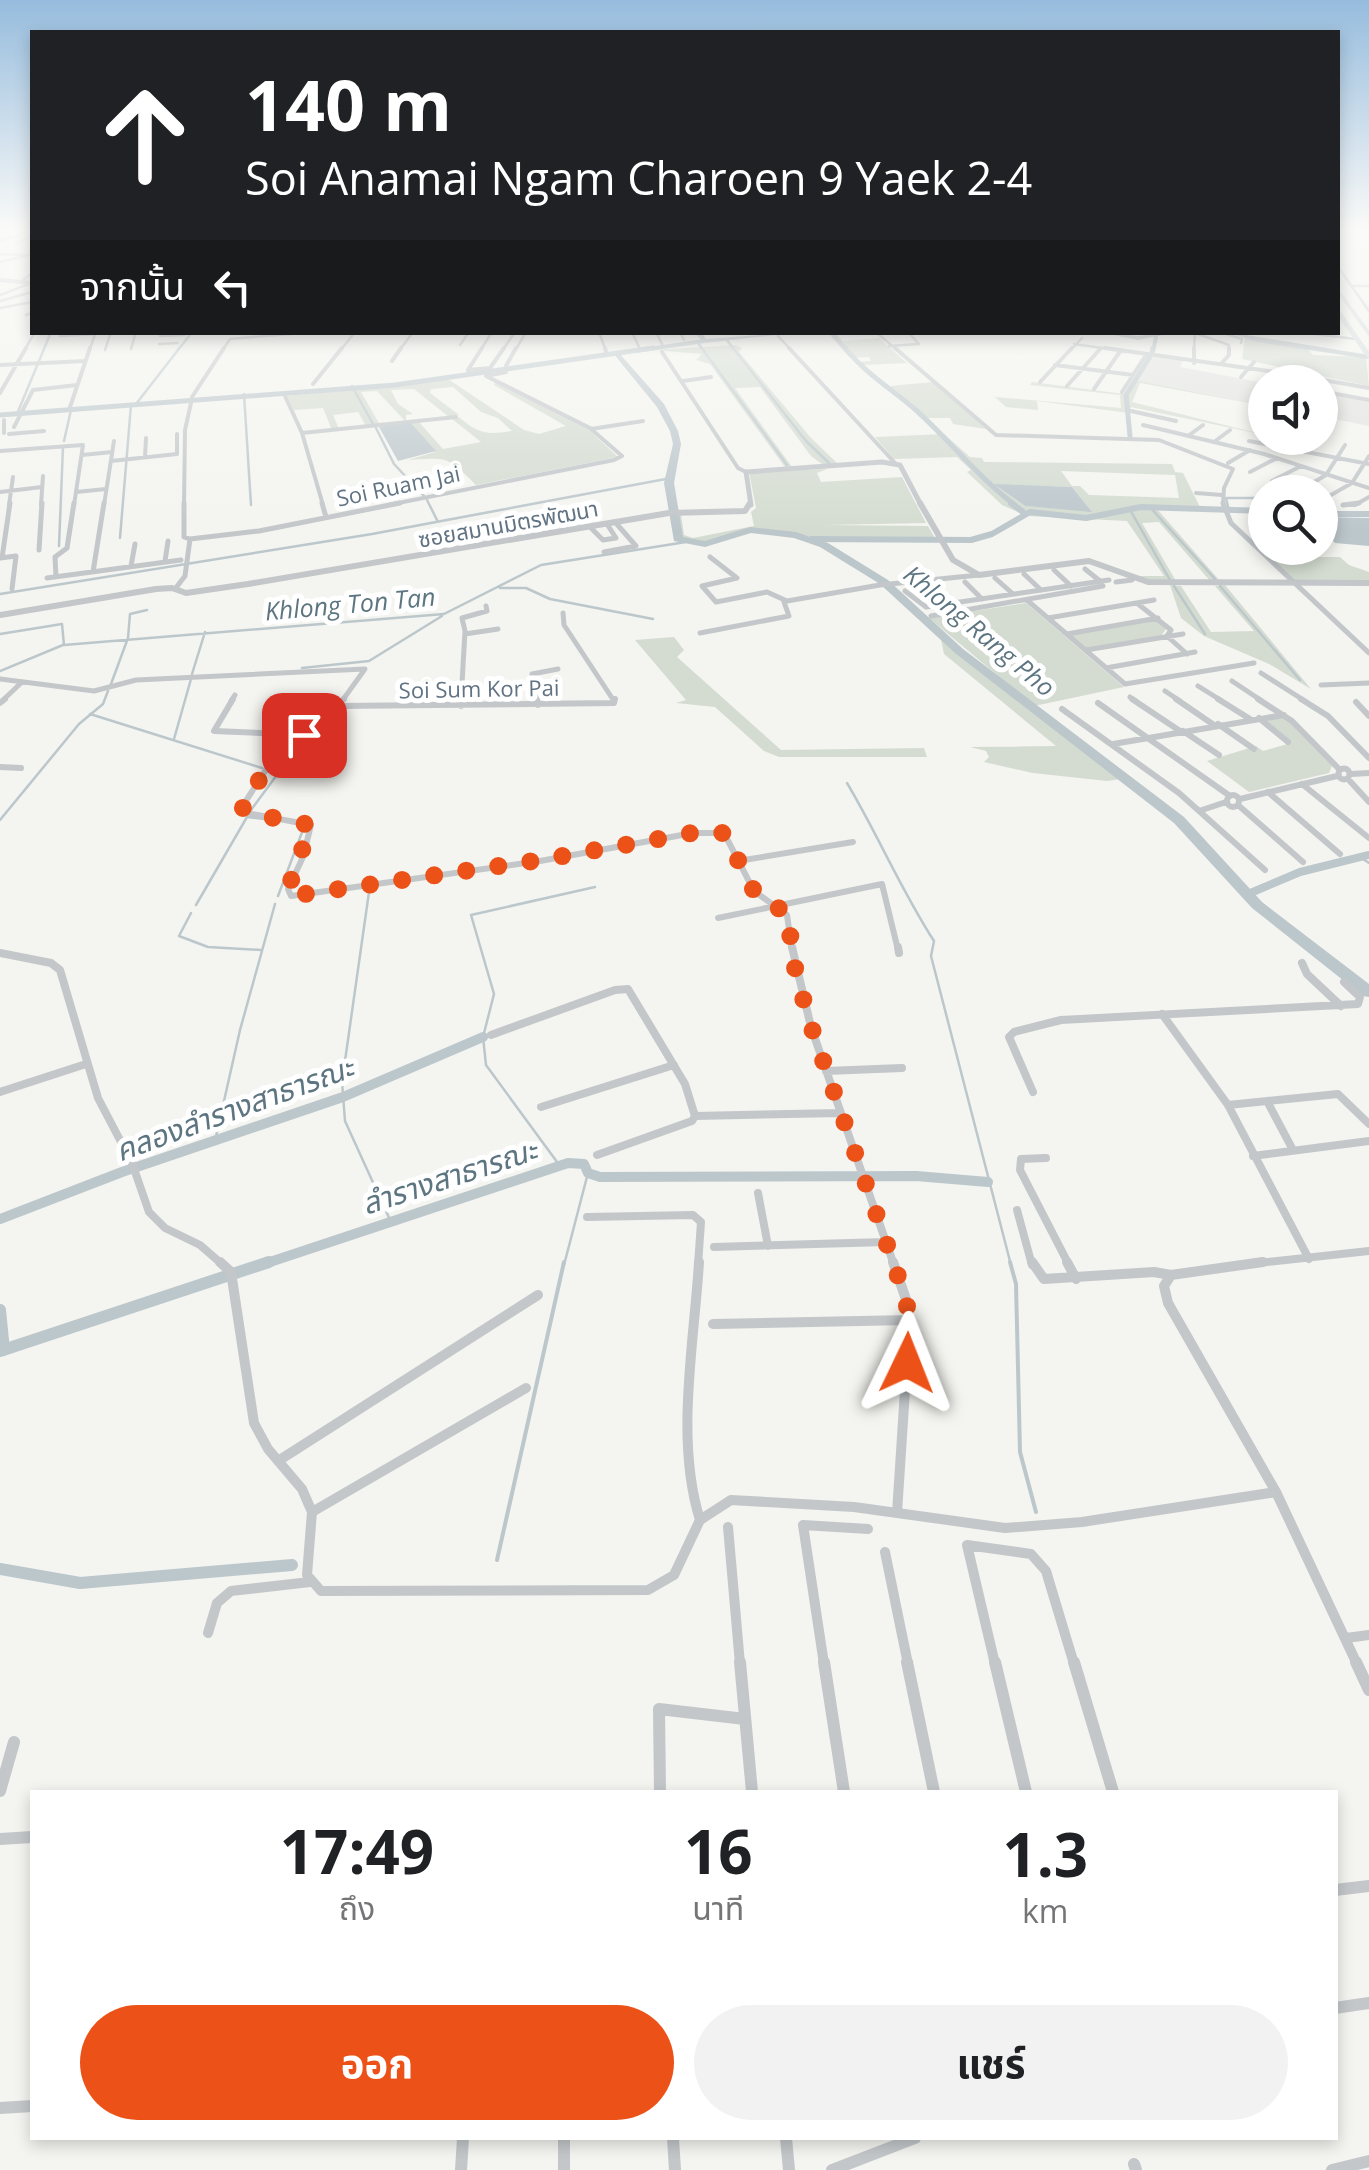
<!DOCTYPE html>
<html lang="th">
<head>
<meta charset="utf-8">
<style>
	:root { --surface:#fff; --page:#f2f2f2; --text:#202124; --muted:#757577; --accent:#ec5218 }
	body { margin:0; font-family:"Open Sans","Noto Sans Thai",sans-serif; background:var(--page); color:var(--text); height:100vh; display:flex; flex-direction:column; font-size:38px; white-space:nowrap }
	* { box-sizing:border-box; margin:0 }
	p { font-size:32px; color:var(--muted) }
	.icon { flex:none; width:55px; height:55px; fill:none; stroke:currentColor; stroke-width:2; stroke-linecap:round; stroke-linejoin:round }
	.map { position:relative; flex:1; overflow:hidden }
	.drawer { position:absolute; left:30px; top:1790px; width:1308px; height:350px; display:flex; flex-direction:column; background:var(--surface); border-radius:0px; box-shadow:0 5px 15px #0003 }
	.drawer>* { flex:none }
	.hud { position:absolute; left:30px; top:30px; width:1310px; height:305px; border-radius:0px; box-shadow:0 5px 15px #0003; background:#202124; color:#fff; overflow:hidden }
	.buttons { position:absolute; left:1248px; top:365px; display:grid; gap:20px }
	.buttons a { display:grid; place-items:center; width:90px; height:90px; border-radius:50%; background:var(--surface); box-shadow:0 5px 15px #0003; font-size:50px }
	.pin { position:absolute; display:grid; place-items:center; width:85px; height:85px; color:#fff; margin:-42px; border-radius:20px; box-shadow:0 5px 15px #0006 }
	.me { position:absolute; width:110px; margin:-55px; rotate:2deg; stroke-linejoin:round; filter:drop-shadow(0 0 8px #0008) }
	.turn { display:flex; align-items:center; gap:35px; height:210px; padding:0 50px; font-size:45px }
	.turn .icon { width:130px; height:130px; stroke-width:2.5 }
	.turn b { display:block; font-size:70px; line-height:85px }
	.then { display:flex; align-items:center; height:95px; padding:0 50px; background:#0003; gap:20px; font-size:38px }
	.eta { display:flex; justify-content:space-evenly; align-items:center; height:170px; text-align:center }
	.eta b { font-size:60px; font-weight:700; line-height:70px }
	.primary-button { display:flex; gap:20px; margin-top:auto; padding:20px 50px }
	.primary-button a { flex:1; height:115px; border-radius:60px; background:var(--accent); color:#fff; font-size:40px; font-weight:700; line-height:115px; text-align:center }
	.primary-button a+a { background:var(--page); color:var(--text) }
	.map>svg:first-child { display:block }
</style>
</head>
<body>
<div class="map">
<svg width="1369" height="2170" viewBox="0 0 1369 2170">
	<rect width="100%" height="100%" fill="#f4f4f0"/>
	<path fill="#e2e3e1" d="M1151,355L1183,359L1180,367L1265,383V406L1136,380Z
		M1320,393L1369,402V426L1320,416Z"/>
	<path fill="#d4dcd1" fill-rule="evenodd" d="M828,333H836L843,341L879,338L907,363L863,365L859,362L871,361L869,357L850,358Z
		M1245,338L1308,349L1313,355L1366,357L1369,386L1242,359Z
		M735,345L742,348L739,352L811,438L838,464H822L811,456L760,387L735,388L792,467H785L710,364L696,360L702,354L654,350Z
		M448,379L524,430L539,434L566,426L494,385L495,382L588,429L618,457L476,485C446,455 448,458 408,460L435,452L410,422L418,421L443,449L481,442L451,418L459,417C478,434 488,435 512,431L498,418L481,412L453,387L431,389L430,393L459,415L449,417L414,389L391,390L398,404L413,414L406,415V422L377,391L361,392L380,425L366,426L358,412L333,415L339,429L332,430L323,408L294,410L287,396Z
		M1136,380L1265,406L1140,383L1132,402L1257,433L1265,428V435L1131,407L1129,413L1037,401L1038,410L1006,407L995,397L1121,408L1120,395L1030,385L1032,382L1124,394Z
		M933,382L986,429L953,424L950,418H926L890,386Z
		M944,434L970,457L982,458L984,462L1172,464L1175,472L1183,473L1201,509L1265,508V514L1157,509L1220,581L1211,582L1159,522L1142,523L1176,581H1144L1132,576H1164L1127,521L1027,516L1002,505L967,472L971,470L957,457L894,459L875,437ZM1061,471L1175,475L1179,498L1089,495L1080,486H1072ZM996,485L1072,487L1091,511L1025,506Z
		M827,469L817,473L821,482L902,477L926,523L826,525L928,526L936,540C897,539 858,538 820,537C796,537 774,527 751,529C726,532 700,554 678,535L676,514H681L684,535L693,538L754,526L751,512L756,508L749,472Z
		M1270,557H1340L1349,565L1369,572V581H1296Z
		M1170,585L1181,586L1211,632L1254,631L1215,586L1225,585L1311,689L1269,664L1204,636L1181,618Z
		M1026,603L1124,687L1034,706L929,618Z
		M1157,620L1166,629L1161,636L1087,649L1071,635Z
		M674,637L684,650L677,657L781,750L924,748L927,757H779L764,751L715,707L676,703L686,700L635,640Z
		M941,639L1121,779L1107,781L1033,773L984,762L989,757L986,751L970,747L1056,746L944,654Z
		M1264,718H1287L1332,766L1329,773L1249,792L1207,761L1256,746L1263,751L1291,743Z"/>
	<path fill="#bcc7cc" d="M410,422L436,451L398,461L379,427Z
		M994,484L1072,487L1092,512L1025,506Z
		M1320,517L1369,518V546L1335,543L1321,527Z"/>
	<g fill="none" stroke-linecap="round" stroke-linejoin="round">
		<path stroke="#bcc7cc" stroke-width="2.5" d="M726,339L806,441L829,463
			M698,343L787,465
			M352,386L373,424
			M244,394L251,505
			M136,404L192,332
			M17,414L51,332
			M376,428L394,464L424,496
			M64,441L71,410
			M427,500L437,520
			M1149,506L1215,579
			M1129,508L1170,580
			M1229,511L1226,498H1265
			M120,538L131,405
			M59,546L63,447
			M1174,586L1205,634
			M1220,586L1300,680
			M500,588H526L550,599L653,619
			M0,594L372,534L671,478
			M0,634L62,624L64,645L444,614L541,565L686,542
			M302,668L369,661L442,616
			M0,671L63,645
			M192,674L205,632
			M111,684L128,638L130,614L147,610
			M90,714L262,768
			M174,739L191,679
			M847,783C878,835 901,890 934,941L931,956L1011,1265
			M251,810L288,760L342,712
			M0,820L79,724L103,704L108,691
			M1360,857L1369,863
			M369,892L342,1082L345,1121L391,1222
			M278,896L304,827L301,826
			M196,905L247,817L264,819
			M191,913L179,936L208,947L261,950
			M215,1141L240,1030L275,904
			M560,1166L486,1065L483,1037L494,994L471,915L595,887
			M564,1265L588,1173"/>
		<path stroke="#bcc7cc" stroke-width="4" d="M1010,1262L1016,1284L1020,1452L1036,1512
			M497,1560L564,1262"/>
		<path stroke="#bcc7cc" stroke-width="4" d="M831,332L847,351
			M635,351L704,341
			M1153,351L1156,337"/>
		<path stroke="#bcc7cc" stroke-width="5" d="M845,348C865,373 893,390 917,411C951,442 978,477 1015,505
			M1152,353L1153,348
			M0,415L395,385L653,348
			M1130,436L1126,395L1151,355"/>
		<path stroke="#bcc7cc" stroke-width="6" d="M1011,503L1023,512
			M1320,514H1369
			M811,539L971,540L992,534L1030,512L1086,518L1141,507L1265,511"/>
		<path stroke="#bcc7cc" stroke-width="8" d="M1248,894L1300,872L1369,855"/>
		<path stroke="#bcc7cc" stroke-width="10" d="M0,1219L122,1172L343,1097L483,1037
			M261,1265L568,1163L584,1164L588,1173L600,1177L916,1176L988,1182"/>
		<path stroke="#bcc7cc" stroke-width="12" d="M0,1310L4,1350
			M0,1351L269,1262
			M0,1569L80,1583L292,1565"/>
		<path fill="#bcc7cc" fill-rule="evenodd" d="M694,332H701L706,339L801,332L704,343Z
			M1099,332L1138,336L1177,332L1138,340Z
			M1228,332L1369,355V359L1257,342Z
			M613,353H619L664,404L678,431L681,444L674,483L683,537L705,541L750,527L796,532L828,543L888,580L963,649L1184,817L1262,902L1369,984V997L1363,996L1252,908L1174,823L955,653L880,584L820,547L794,538L751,533L705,547L674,541L664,483L673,444L670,431L657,407Z"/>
		<path stroke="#c3c7ca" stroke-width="2.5" d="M0,229L20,232
			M0,241L32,230
			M17,243L32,236
			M0,254L24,255
			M0,262L32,254
			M1338,267L1369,311
			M21,282L32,273
			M1351,286H1369
			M0,295L31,283
			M0,301L32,292
			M0,308L32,302
			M26,315L32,313
			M599,332L606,351
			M632,332L640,349
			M656,332L663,346
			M680,332L684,340
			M876,332L898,351
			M1192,332L1229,345V351
			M1220,332L1242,339L1241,343
			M1300,332L1355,339
			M60,336L96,334
			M160,336L184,335
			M778,336L792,351
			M159,344L178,343
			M1074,344L1123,351
			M460,345L469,332
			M889,346L919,344L908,332
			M131,349L136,332
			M105,350L111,332
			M24,351L35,332
			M89,351L96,332
			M222,351L230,339L314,332
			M340,351L355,332
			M399,351L413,332
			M480,351L492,332
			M502,351L515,332
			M515,351L526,332
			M1070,351L1082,338
			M1098,351L1101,348
			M1194,351L1195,333"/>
		<path stroke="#c3c7ca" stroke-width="4" d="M482,348L468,370L490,368L504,348
			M605,348L606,352
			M789,348L895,463
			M895,348L996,435L1159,440L1233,469L1224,488L1223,505
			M1105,348L1318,378
			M662,352L738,468L746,472
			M392,361L401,348
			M1194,363V348
			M1221,364L1229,355V348
			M0,365L85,361
			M1055,365L1133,375
			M506,366L516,348
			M506,372L486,376L592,429
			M1241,377L1254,362
			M1324,380L1369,388
			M683,381L711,377
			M1040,382L1072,348
			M313,384L342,348
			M1067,386L1101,348
			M1094,389L1121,350
			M1320,391L1369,400
			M1122,392L1146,355
			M0,393L26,348
			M285,396L302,433L323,505
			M192,397L224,348
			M70,407L90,348
			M1131,411L1176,421
			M4,420V433
			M1143,425L1264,454L1369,488
			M14,427L33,390L77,385
			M302,433L456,417
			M9,434L44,431
			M1188,436L1203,425
			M1249,441L1369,464
			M1214,442L1230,430
			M0,451L83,445L74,505
			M1305,452L1316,439
			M82,455L112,452
			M145,457L146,438
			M111,461L177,454V434
			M1228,463L1250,450
			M1250,472L1277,458
			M1272,481L1301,466
			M1299,491L1326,475L1345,445
			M0,492L42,487
			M76,492L106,489
			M1196,493L1222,495
			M1324,499L1352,483L1369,456
			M9,505L13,477
			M41,505L43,476
			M104,505L114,441
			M184,505L185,430L191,403
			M388,505L614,460L622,456L591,429L643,421
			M1343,505H1355L1369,497"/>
		<path stroke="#c3c7ca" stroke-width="5" d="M184,503V537L190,539
			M322,503L326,517
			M1223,503L1231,523L1369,653
			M1343,505L1359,503
			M590,527L603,540L616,538L607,524
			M39,550L42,503
			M604,552L636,546L615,522
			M710,557L737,578L702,586L716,602L767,592L787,601L880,585L979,575
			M0,558L16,556L12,589
			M2,558L10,503
			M165,561L168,541
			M131,566L135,544
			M1085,569L1100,581
			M1054,570L1071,586
			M93,572L104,503
			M1024,574L1041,590
			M56,577L55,557L67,548L74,503
			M47,578L181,560
			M995,578L1013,594
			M965,582L982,599
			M1116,582L1132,580
			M936,585L952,603
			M175,589L185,576L190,539L259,531L400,503
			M905,591L926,607L1109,580
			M1028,601L1125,684L1254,663
			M1138,604L1171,630L1167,636L1187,654
			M563,613L564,625L614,701
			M931,616L1103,586
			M1048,618L1154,600
			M700,633L789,616L784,602
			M465,634L498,629
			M1067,634L1158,618
			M1086,650L1183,634
			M1106,668L1195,652
			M1261,673L1305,701
			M0,679L94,691L136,680L365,669L342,701
			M1232,681L1262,701
			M1321,685L1369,683
			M1198,686L1222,701
			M1165,691L1180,701
			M1130,697L1136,701
			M2,701L22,682
			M231,701L235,695
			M461,701L465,631L462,618L487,611L486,606
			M537,701L532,674L558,669"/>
		<path stroke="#c3c7ca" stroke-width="6" d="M233,699L214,731L304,735
			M344,699L267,768L242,807L247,813L311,825L303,857L288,889L291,896L540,861L693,833H724L754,891L787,915L792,950
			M537,699L538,705
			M1132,699L1180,731
			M1176,699L1214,725
			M1218,699L1250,719
			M1258,699L1292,721L1340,770
			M1301,699L1328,716L1369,758
			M1356,702L1369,716
			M0,703L5,699
			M1098,703L1230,796
			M339,706L614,703L615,699
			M461,706V699
			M1062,709L1179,793L1265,870
			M1259,718L1288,742
			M1218,724L1254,749
			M1183,731L1219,755
			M1113,744L1284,715
			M0,767L21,768
			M1338.5 774a5.5 5.5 0 1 1 11 0a5.5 5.5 0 1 1-11 0Z
			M1351,774L1369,773
			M1348,779L1369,802
			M1302,784L1369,838
			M1268,792L1340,854
			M1227 801a6 6 0 1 1 12 0a6 6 0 1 1-12 0Z
			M1240,799L1337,776
			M1238,805L1303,862
			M1199,811L1226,802
			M738,861L853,842
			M718,918L882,884L898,950"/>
		<path stroke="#c3c7ca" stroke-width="8" d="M792,947L811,1027L894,1265
			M898,947L899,953
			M0,953L51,963L60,970L98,1098L132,1163L149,1212L165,1228L200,1245L223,1265
			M1302,963L1307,974L1341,1006
			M1162,1014L1228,1105L1309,1259
			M491,1035L615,990L628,989L685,1084L695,1116L841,1113
			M826,1071L902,1068
			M0,1092L86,1064
			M1033,1092L1009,1037L1014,1032L1061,1020L1358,1004L1360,997L1344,982
			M1267,1101L1293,1150
			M1228,1105L1338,1094L1369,1124
			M541,1107L674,1065
			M597,1155L692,1121L695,1116
			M1253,1156L1369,1141
			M1046,1158L1021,1159L1020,1170L1069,1265
			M758,1193L768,1246
			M1017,1210L1032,1265
			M587,1217L693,1215L701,1222L698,1265
			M714,1247L886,1242
			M1239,1265L1369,1251"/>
		<path stroke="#c3c7ca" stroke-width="10" d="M220,1262L231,1272L254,1423L268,1449L302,1489L312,1512L307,1575L321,1591L648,1590L674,1575L700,1520L731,1500L854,1507L1005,1528L1082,1522L1276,1492
			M699,1262C694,1345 675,1440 700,1520
			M893,1262L907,1302L909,1329L897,1513
			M1032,1262L1044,1279L1154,1272L1171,1275
			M1067,1262L1076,1279
			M1263,1262L1171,1275L1164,1286L1168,1303L1276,1492L1357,1664
			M713,1324L909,1320
			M278,1461L538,1295
			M312,1512L526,1388
			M728,1527L740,1664
			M885,1552L908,1664
			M208,1633L217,1603L231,1591L310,1582
			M1346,1638L1369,1635
			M824,1664L803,1525L868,1529
			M995,1664L967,1545L1031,1554L1046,1571L1074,1664"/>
		<path stroke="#c3c7ca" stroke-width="12" d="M740,1662L752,1792
			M824,1662L844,1792
			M907,1662L934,1792
			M995,1662L1026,1792
			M1074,1662L1113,1792
			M1356,1662L1369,1690
			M0,1791L14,1742
			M660,1792L659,1709L745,1719
			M0,1839L32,1837
			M1335,1890L1369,1886
			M1335,2008L1369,2003
			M0,2108L32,2106
			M564,2138V2170
			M673,2138L675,2170
			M786,2138L789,2170
			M1134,2164L1136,2170
			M461,2170L463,2138
			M832,2170L915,2138
			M1332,2170L1369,2161"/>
		<path stroke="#c3c7ca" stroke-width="4" d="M0,280L32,283"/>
		<path stroke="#c3c7ca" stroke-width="5" d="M751,505L746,472L882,462L900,465L921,505"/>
		<path stroke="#c3c7ca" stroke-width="6" d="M920,503L953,560L979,575L1089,561L1148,582L1369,583
			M0,615L156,589L172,588L186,593L248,584L669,513L745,511L750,503"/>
		<path stroke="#d2d8dc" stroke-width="5" d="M1338,312L1369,356"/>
		<path fill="#d2d8dc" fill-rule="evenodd" d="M1338,288L1369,330V337L1338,294Z"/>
	</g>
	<linearGradient id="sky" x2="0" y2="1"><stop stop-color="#96bcdd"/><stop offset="0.43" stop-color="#fafaf8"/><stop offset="1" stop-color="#fafaf8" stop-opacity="0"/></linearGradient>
	<rect width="1369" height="532" fill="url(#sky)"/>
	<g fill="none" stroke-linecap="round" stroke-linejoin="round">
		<path stroke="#ec5218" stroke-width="18" stroke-dasharray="0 32.4" d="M304,735L267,768L242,807L248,813L311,825L288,889L291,896L540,860L692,833H724L754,891L787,914L796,974L811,1026L907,1302V1363"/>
	</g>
	<g text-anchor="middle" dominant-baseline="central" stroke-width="10" stroke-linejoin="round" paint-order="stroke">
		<g font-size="22" fill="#617383" stroke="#fff">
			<text transform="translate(398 485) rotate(-12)">Soi Ruam Jai</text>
			<text transform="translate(508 523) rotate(-10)">ซอยสมานมิตรพัฒนา</text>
			<text transform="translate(479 688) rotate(-1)">Soi Sum Kor Pai</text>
		</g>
		<g font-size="25" font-style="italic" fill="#5d7580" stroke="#fff">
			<text transform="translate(350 603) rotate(-5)">Khlong Ton Tan</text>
			<text transform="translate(980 630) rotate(40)">Khlong Rang Pho</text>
		</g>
		<g font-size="30" font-style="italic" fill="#5d7580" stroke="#fff">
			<text transform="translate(234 1108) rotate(-20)">คลองลำรางสาธารณะ</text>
			<text transform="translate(449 1176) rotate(-18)">ลำรางสาธารณะ</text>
		</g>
	</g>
</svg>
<div class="buttons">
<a><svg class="icon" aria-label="sound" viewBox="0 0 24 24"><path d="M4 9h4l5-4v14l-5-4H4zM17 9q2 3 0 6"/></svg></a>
<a><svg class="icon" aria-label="search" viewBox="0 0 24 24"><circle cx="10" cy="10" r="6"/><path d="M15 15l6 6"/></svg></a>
</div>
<div class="pin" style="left:304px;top:735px;background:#d93025"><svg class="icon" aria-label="arrive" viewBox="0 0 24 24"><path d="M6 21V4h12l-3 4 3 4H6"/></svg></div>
<svg class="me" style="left:907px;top:1363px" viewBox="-20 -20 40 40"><path d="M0-17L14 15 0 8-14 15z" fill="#ec5218" stroke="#fff" stroke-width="4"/></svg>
<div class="hud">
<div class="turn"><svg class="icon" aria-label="ahead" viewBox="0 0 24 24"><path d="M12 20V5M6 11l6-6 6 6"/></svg><div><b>140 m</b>Soi Anamai Ngam Charoen 9 Yaek 2-4</div></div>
<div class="then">จากนั้น<svg class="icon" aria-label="left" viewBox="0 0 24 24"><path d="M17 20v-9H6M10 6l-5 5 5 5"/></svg></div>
</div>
<section class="drawer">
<div class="eta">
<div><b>17:49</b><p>ถึง</p></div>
<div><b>16</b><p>นาที</p></div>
<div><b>1.3</b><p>km</p></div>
</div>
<div class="primary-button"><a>ออก</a><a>แชร์</a></div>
</section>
</div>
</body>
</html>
